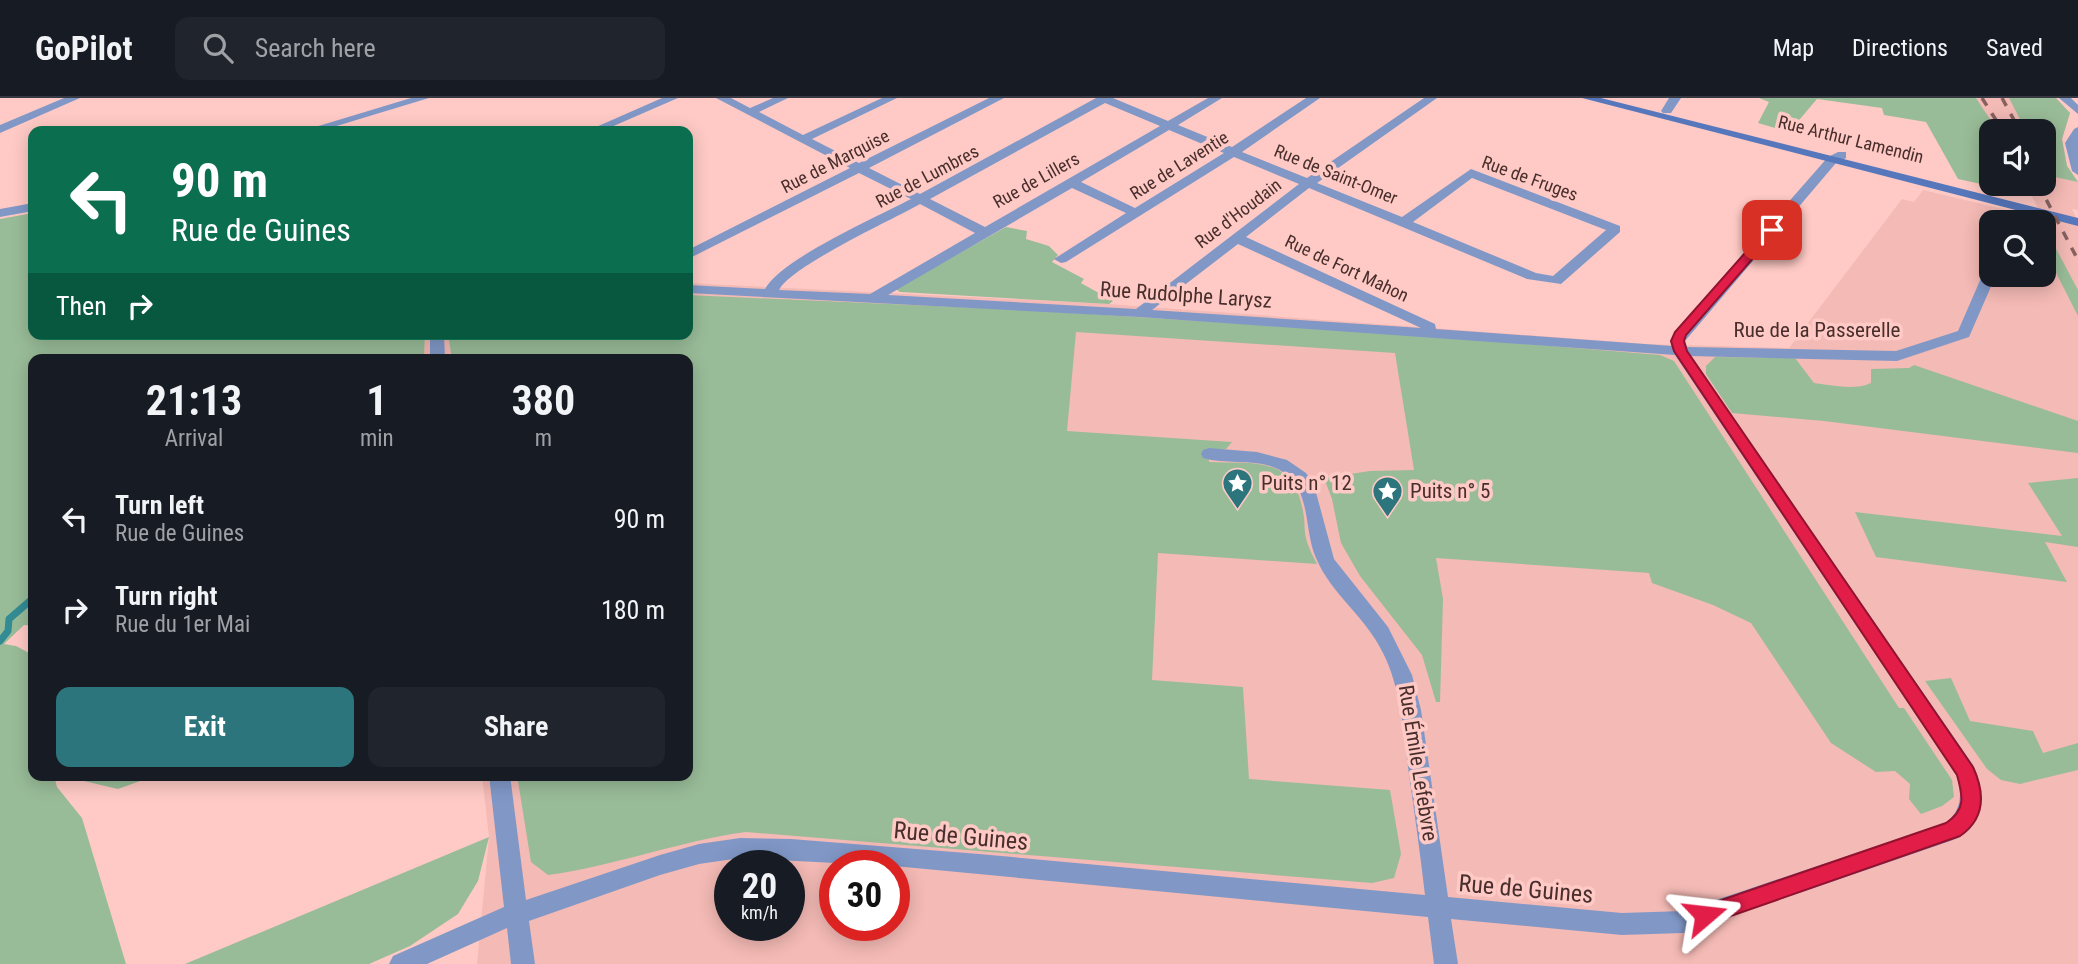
<!DOCTYPE html>
<html lang="en">
<head>
<meta charset="utf-8">
<style>
	:root { --surface:#171b24; --page:#20242c; --text:#f1f3f6; --muted:#9ea1a6; --line:#363941; --accent:#2c757c }
	body { margin:0; font-family:"Roboto Condensed",sans-serif; background:var(--page); color:var(--text); height:100vh; display:flex; flex-direction:column; font-size:26px; white-space:nowrap }
	* { box-sizing:border-box; margin:0 }
	p { font-size:23px; color:var(--muted) }
	.icon { flex:none; width:38px; height:38px; fill:none; stroke:currentColor; stroke-width:2; stroke-linecap:round; stroke-linejoin:round }
	.map { position:relative; flex:1; overflow:hidden }
	.details { position:absolute; left:28px; top:256px; width:665px; height:427px; display:flex; flex-direction:column; background:var(--surface); border-radius:14px; box-shadow:0 4px 18px #0003 }
	.details>* { flex:none }
	.banner { position:absolute; left:28px; top:28px; width:665px; height:214px; border-radius:14px; box-shadow:0 4px 18px #0003; background:#0b6e4f; color:#fff; overflow:hidden }
	.buttons { position:absolute; left:1979px; top:21px; display:grid; gap:14px }
	.buttons a { display:grid; place-items:center; width:77px; height:77px; border-radius:14px; background:var(--surface); box-shadow:0 4px 18px #0003; font-size:35px }
	.speed { position:absolute; left:714px; top:752px; display:flex; gap:14px; font-size:35px; font-weight:700; text-align:center }
	.speed>* { display:grid; place-content:center; width:91px; height:91px; border-radius:50%; background:var(--surface); box-shadow:0 4px 18px #0003; line-height:1 }
	.speed small { font-size:18px; font-weight:400 }
	.speed .limit { border:10px solid #d22; background:#fff; color:#111 }
	.pin { position:absolute; display:grid; place-items:center; width:60px; height:60px; color:#fff; margin:-30px; border-radius:14px; box-shadow:0 4px 10px #0006 }
	.me { position:absolute; width:77px; margin:-38px; rotate:73deg; stroke-linejoin:round; filter:drop-shadow(0 0 5px #0008) }
	.turn { display:flex; align-items:center; gap:24px; height:147px; padding:0 28px; font-size:32px }
	.turn .icon { width:91px; height:91px; stroke-width:2.5 }
	.turn b { display:block; font-size:49px; line-height:60px }
	.then { display:flex; align-items:center; height:66px; padding:0 28px; background:#0003; gap:14px; font-size:26px }
	.eta { display:flex; justify-content:space-evenly; align-items:center; height:119px; text-align:center }
	.eta b { font-size:42px; font-weight:700; line-height:49px }
	.action { display:flex; gap:14px; margin-top:auto; padding:14px 28px }
	.action a { flex:1; height:80px; border-radius:14px; background:var(--accent); color:#fff; font-size:28px; font-weight:700; line-height:80px; text-align:center }
	.action a+a { background:var(--page); color:var(--text) }
	ul { padding:0; list-style:none }
	li { display:flex; align-items:center; gap:21px; height:91px; padding:0 28px }
	li div { flex:1 }
	li b { display:block; font-size:26px }
	li em { font-style:normal }
	header { display:flex; align-items:center; gap:42px; box-sizing:border-box; height:98px; padding:0 35px; background:var(--surface); border-bottom:2px solid var(--line) }
	header strong { font-size:33px }
	nav { display:flex; gap:38px; margin-inline-start:auto; font-size:24px }
	.search { width:490px; height:63px; background:var(--page); display:flex; align-items:center; gap:18px; box-sizing:border-box; padding:0 24px; border-radius:14px; color:var(--muted); font-size:26px }
	.map>svg:first-child { display:block }
</style>
</head>
<body>
<header>
<strong>GoPilot</strong>
<div class="search"><svg class="icon" aria-label="search" viewBox="0 0 24 24"><circle cx="10" cy="10" r="6"/><path d="M15 15l6 6"/></svg>Search here</div>
<nav><a>Map</a><a>Directions</a><a>Saved</a></nav>
</header>
<div class="map">
<svg width="2078" height="866" viewBox="0 0 2078 866">
	<rect width="100%" height="100%" fill="#ffcac5"/>
	<path fill="#f4bab5" fill-rule="evenodd" d="M1976,0H2056L2070,15L2062,41L2067,68L2078,83V112L2072,111L2078,123V866H477L489,739L482,677H688V261H424L425,238L688,236V185L1109,206L1647,246L1789,250L1902,101L1914,104L1923,92L2044,121L2025,86H2044V33H1998ZM1992,124H2044V177H1992ZM730,768H789V828H730ZM835,768H894V828H835Z"/>
	<path fill="#99bc98" d="M1759,0H1976L1998,33H1992V86H2025L2031,97L1958,81L1926,24L1884,17L1882,10L1817,1L1789,34L1758,25L1769,4Z
		M2009,0H2056L2070,15L2062,41L2067,68L2078,84L2050,78L2044,67V33H2026Z
		M33,115V236H425L424,261H33V528L24,527L4,546L16,548L33,557V677H54L57,689L82,720L126,866H0V121Z
		M2044,128L2078,192V218L2044,151Z
		M1006,129L1027,133L1026,141L1049,148L1058,157L1052,164L1084,181L1081,185L1113,203L1109,206L900,194L896,191Z
		M688,197L1044,213L1430,238L1660,257L1674,263L1899,610H1904L1952,682L1954,699L1942,708L1921,716L1909,701L1910,686L1895,673L1876,674L1831,645L1751,525L1713,507L1652,485L1649,475L1436,460L1443,501L1440,604H1436L1422,557L1360,478L1341,445L1332,401L1324,380L1370,373L1414,372L1395,255L1076,234L1067,333L1232,344L1226,351H1208L1209,364C1254,366 1293,357 1303,413C1305,422 1304,432 1306,440C1308,449 1313,458 1317,466L1158,455L1152,582L1243,589L1249,681L1390,692L1401,756L1394,780L1372,785L746,734C679,743 615,768 548,777L531,764L517,677H688V261H452L448,236H688Z
		M1715,259L1795,260L1814,285C1833,287 1853,293 1871,285V271L1909,270L1914,267L2078,323V355L1824,323L1732,315L1706,276V268Z
		M2078,380V449L2045,444L2067,484L1876,459L1855,414L2062,438L2028,385Z
		M1951,580L1970,623L2033,633L2043,655L2078,645V672L2020,686L2001,682L1987,671L1925,583Z
		M80,677H157L118,691L84,683Z
		M489,739L478,783L458,816L410,848L369,866H185Z"/>
	<g fill="none" stroke-linecap="round" stroke-linejoin="round">
		<path stroke="#338c94" stroke-width="6" d="M29,504L33,500"/>
		<path stroke="#338c94" stroke-width="7" d="M0,543L8,533L9,521L31,502"/>
		<path fill="#8198c7" fill-rule="evenodd" d="M64,0H80L0,35V27Z
			M662,0H678L602,33H587Z
			M716,0H731L750,10L773,0H788L759,14L803,37L882,0H897L812,41L859,65L989,0H1004L869,70L920,96L1096,0H1113L1168,23L1208,0H1222L1178,27L1232,49L1306,0H1320L1242,54L1307,80L1424,0H1437L1317,85L1402,119L1471,71L1620,128V134L1561,186L1527,181L1309,90L1246,139L1435,226L1436,231L1672,248L1671,243L1694,212L1828,59L1838,54H1846V60L1836,65L1685,243L1687,249L1896,253L1958,233L1985,171L1992,167V177H1996L1969,239L1897,263L1690,258L1973,667C1986,694 1985,730 1953,742L1683,835L1622,837L1451,821L1458,866H1434L1428,819L894,768L740,760L699,766L660,777L529,823L535,866H511L507,830L427,866H389L393,858L504,809L489,677H510L526,802L660,757L699,746L740,740L791,741L979,756L1425,797C1420,754 1414,712 1408,669C1403,631 1401,591 1383,555C1366,519 1331,496 1316,460C1304,433 1311,395 1286,376C1262,358 1230,368 1203,360L1201,356L1203,352L1209,350L1257,354L1287,362L1306,375L1314,387L1334,461L1388,529L1412,577L1421,612L1448,799L1622,815L1683,813L1946,725C1962,711 1962,697 1957,678L1675,257L1139,219L688,195V187L765,191C781,161 877,119 911,101L859,75L688,161V152L850,70ZM1105,5L1160,28L985,129L930,101ZM1169,32L1224,55L1135,110L1081,84ZM1234,59L1299,86L1136,211L888,197L1072,90L1126,115L1054,161L1061,165L1066,164ZM1472,80L1606,132L1553,178L1536,175L1413,124ZM920,106L975,135L870,196L779,192C791,168 892,122 920,106ZM1238,146L1421,230L1152,212Z
			M1669,0H1681L1671,15H1663L1661,13Z
			M430,236H444L445,261H430Z"/>
		<path fill="#8198c7" fill-rule="evenodd" d="M411,0H429L320,33H302Z
			M2059,0H2071L2078,7V16Z
			M2078,29V77L2072,73L2065,45L2074,31Z
			M33,105V113L0,119V111Z"/>
		<path fill="#5777bc" fill-rule="evenodd" d="M1582,0H1601L2078,120V128Z"/>
		<path stroke="#85625f" stroke-width="3.5" stroke-dasharray="9 9" stroke-linecap="butt" d="M1982,0L2003,33
			M2002,0L2020,33
			M2038,86L2078,162"/>
	</g>
	<path fill="#e11d48" stroke="#92132f" stroke-width="2" d="M1772,128L1776,129V134L1686,237L1684,243L1687,253L1973,669C1985,695 1986,720 1960,738L1705,827L1698,824L1695,817L1698,810L1946,725C1966,712 1963,698 1957,677L1674,253L1671,243L1675,234L1768,129Z"/>
	<defs>
		<symbol id="sight-pin" viewBox="-11 -11 22 30"><path d="M0 17L-7.5 6A9.5 9.5 0 1 1 7.5 6Z" fill="#2c757c" stroke="#ffcac5"/><path d="M0-6L1.8-2.2L6-1.7L2.9 1.2L3.7 5.4L0 3.3L-3.7 5.4L-2.9 1.2L-6-1.7L-1.8-2.2Z" fill="#fff"/></symbol>
	</defs>
	<g fill-rule="evenodd">
		<use href="#sight-pin" x="1220" y="368" width="35" height="47"/>
		<use href="#sight-pin" x="1370" y="376" width="35" height="47"/>
	</g>
	<g text-anchor="middle" dominant-baseline="central" stroke-width="7" stroke-linejoin="round" paint-order="stroke">
		<g font-size="18" fill="#482e2c" stroke="#ffcac5">
			<text transform="translate(1851 41) rotate(14)">Rue Arthur Lamendin</text>
			<text transform="translate(835 63) rotate(-27)">Rue de Marquise</text>
			<text transform="translate(1179 67) rotate(-32)">Rue de Laventie</text>
			<text transform="translate(1336 76) rotate(22)">Rue de Saint-Omer</text>
			<text transform="translate(927 78) rotate(-28)">Rue de Lumbres</text>
			<text transform="translate(1530 80) rotate(20)">Rue de Fruges</text>
			<text transform="translate(1036 82) rotate(-29)">Rue de Lillers</text>
			<text transform="translate(1238 115) rotate(-37)">Rue d'Houdain</text>
			<text transform="translate(1347 170) rotate(25)">Rue de Fort Mahon</text>
		</g>
		<g font-size="21" fill="#482e2c" stroke="#ffcac5">
			<text transform="translate(1186 197) rotate(4)">Rue Rudolphe Larysz</text>
			<text x="1817" y="232">Rue de la Passerelle</text>
			<text transform="translate(1418 665) rotate(81)">Rue Émile Lefebvre</text>
		</g>
		<g font-size="21" fill="#482e2c" stroke="#ffcac5" text-anchor="start">
			<text x="1261" y="385">Puits n° 12</text>
			<text x="1410" y="393">Puits n° 5</text>
		</g>
		<g font-size="24" fill="#482e2c" stroke="#ffcac5">
			<text transform="translate(961 738) rotate(5)">Rue de Guines</text>
			<text transform="translate(1526 791) rotate(5)">Rue de Guines</text>
		</g>
	</g>
</svg>
<div class="buttons">
<a><svg class="icon" aria-label="sound" viewBox="0 0 24 24"><path d="M4 9h4l5-4v14l-5-4H4zM17 9q2 3 0 6"/></svg></a>
<a><svg class="icon" aria-label="search" viewBox="0 0 24 24"><circle cx="10" cy="10" r="6"/><path d="M15 15l6 6"/></svg></a>
</div>
<div class="speed"><div>20<small>km/h</small></div><div class="limit">30</div></div>
<div class="pin" style="left:1772px;top:132px;background:#d93025"><svg class="icon" aria-label="arrive" viewBox="0 0 24 24"><path d="M6 21V4h12l-3 4 3 4H6"/></svg></div>
<svg class="me" style="left:1705px;top:817px" viewBox="-20 -20 40 40"><path d="M0-17L14 15 0 8-14 15z" fill="#e11d48" stroke="#fff" stroke-width="4"/></svg>
<div class="banner">
<div class="turn"><svg class="icon" aria-label="left" viewBox="0 0 24 24"><path d="M17 20v-9H6M10 6l-5 5 5 5"/></svg><div><b>90 m</b>Rue de Guines</div></div>
<div class="then">Then<svg class="icon" aria-label="right" viewBox="0 0 24 24"><path d="M7 20v-9h11M14 6l5 5-5 5"/></svg></div>
</div>
<section class="details">
<div class="eta">
<div><b>21:13</b><p>Arrival</p></div>
<div><b>1</b><p>min</p></div>
<div><b>380</b><p>m</p></div>
</div>
<ul>
<li><svg class="icon" aria-label="left" viewBox="0 0 24 24"><path d="M17 20v-9H6M10 6l-5 5 5 5"/></svg><div><b>Turn left</b><p>Rue de Guines</p></div><em>90 m</em></li>
<li><svg class="icon" aria-label="right" viewBox="0 0 24 24"><path d="M7 20v-9h11M14 6l5 5-5 5"/></svg><div><b>Turn right</b><p>Rue du 1er Mai</p></div><em>180 m</em></li>
</ul>
<div class="action"><a>Exit</a><a>Share</a></div>
</section>
</div>
</body>
</html>
